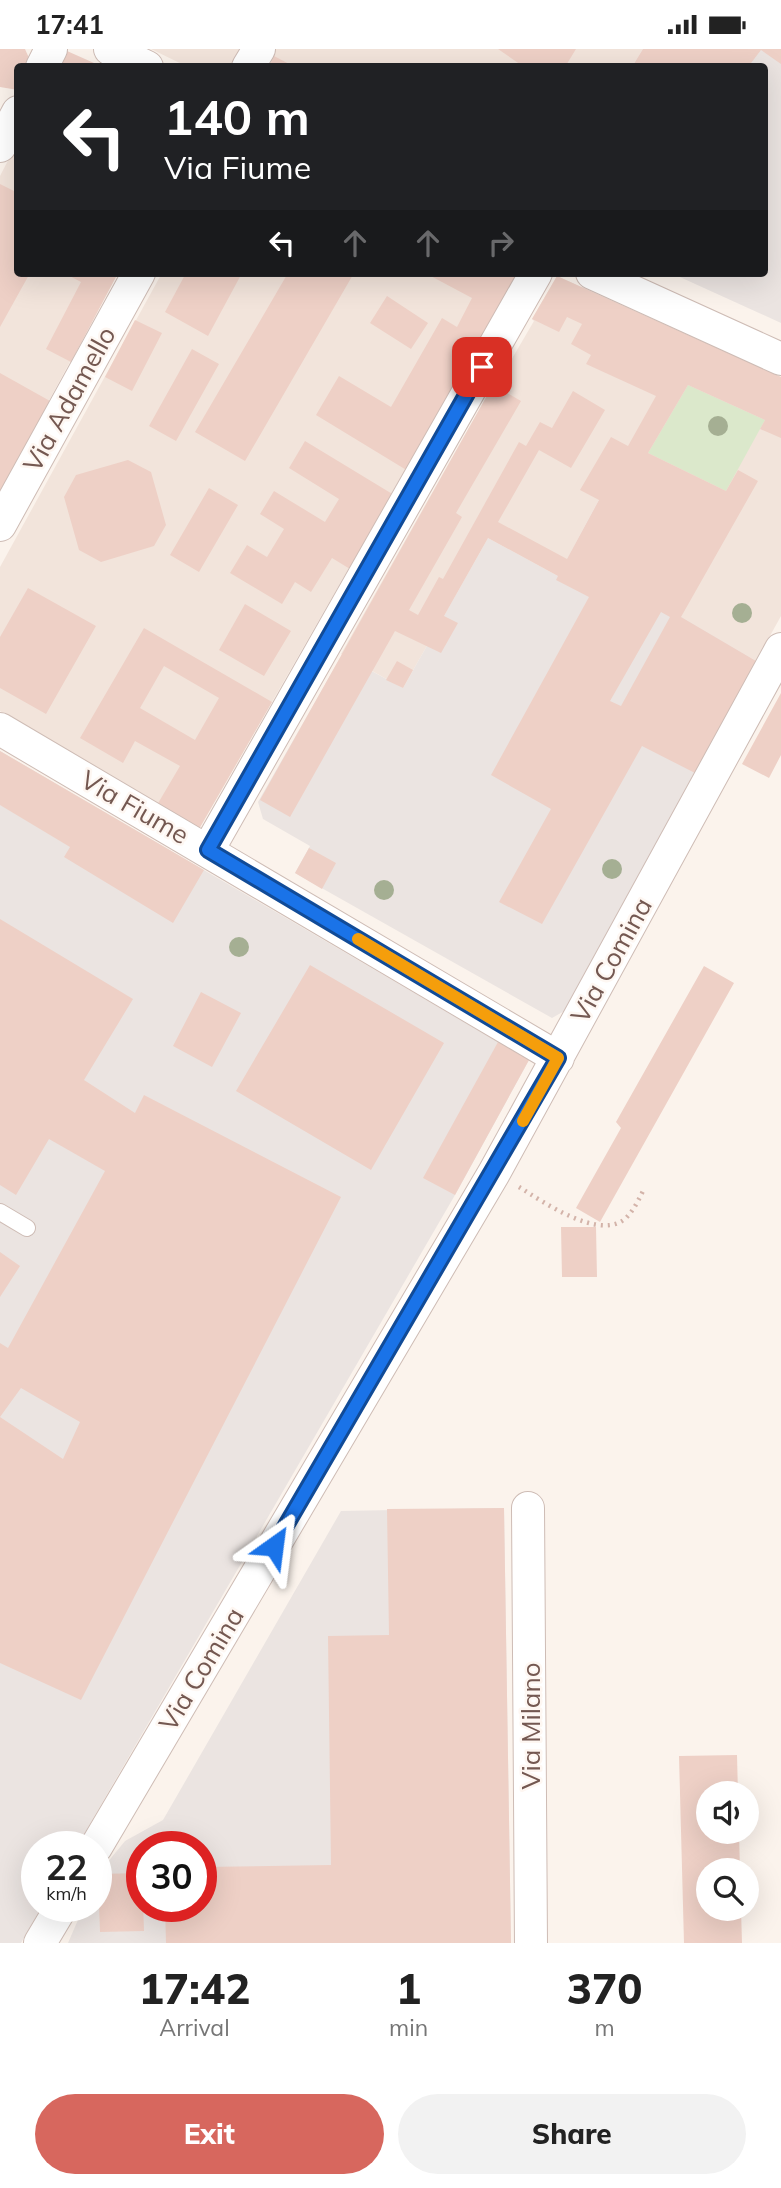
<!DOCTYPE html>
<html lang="en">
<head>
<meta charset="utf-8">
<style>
	:root { --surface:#fff; --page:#f2f2f2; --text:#222; --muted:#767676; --accent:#d7675e }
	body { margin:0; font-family:Mulish,sans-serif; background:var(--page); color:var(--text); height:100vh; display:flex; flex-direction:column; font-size:26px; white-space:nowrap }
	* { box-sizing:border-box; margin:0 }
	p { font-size:23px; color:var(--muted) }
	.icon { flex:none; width:38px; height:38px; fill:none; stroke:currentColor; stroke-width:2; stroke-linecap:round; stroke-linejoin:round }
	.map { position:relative; height:1894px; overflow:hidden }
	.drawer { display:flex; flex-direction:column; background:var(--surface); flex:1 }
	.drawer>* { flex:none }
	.banner { position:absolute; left:14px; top:14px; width:754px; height:214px; border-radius:7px; box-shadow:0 7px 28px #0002; background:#202124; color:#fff; overflow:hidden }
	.fabs { position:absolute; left:696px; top:1732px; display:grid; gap:14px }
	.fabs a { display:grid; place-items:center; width:63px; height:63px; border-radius:50%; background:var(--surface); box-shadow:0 7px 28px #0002; font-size:35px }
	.speed { position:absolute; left:21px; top:1782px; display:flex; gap:14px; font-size:35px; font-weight:700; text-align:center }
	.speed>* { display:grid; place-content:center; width:91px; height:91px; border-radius:50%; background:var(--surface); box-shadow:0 7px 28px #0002; line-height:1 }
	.speed small { font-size:18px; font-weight:400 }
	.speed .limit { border:10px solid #d22; background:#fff; color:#111 }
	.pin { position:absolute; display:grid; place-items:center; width:60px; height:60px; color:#fff; margin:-30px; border-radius:14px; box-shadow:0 4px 10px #0006 }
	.me { position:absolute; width:77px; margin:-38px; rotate:31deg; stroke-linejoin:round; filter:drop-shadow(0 0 5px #0008) }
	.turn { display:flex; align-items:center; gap:24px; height:147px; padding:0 35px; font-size:32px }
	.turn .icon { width:91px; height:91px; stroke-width:2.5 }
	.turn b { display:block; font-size:49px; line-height:60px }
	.lanes { display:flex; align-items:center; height:66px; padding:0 35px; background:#0003; justify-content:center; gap:35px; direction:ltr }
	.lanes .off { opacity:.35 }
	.eta { display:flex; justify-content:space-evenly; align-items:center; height:119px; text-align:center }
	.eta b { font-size:42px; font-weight:800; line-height:49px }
	.cta { display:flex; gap:14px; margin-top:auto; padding:14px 35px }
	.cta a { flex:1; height:80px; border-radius:42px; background:var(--accent); color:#fff; font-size:28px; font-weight:800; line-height:80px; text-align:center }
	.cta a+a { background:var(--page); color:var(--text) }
	.status { display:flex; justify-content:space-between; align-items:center; height:49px; padding:0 35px; background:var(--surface); direction:ltr }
	.status svg { height:19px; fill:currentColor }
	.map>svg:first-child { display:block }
</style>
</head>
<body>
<div class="status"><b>17:41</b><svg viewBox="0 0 49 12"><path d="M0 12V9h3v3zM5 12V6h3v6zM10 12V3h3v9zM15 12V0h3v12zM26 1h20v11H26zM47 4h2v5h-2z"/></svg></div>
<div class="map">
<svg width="781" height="1894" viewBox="0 0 781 1894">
	<rect width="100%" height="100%" fill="#fbf3ec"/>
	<path fill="#f2e4db" d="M151,0H643L632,18H188Z
		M17,94L18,224H118L0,442V127Z
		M162,224H518L199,780L0,662V518Z
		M557,227L781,328V567L756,612L681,569L602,445L558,527L488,489L403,639L341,605L493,336L496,337L534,272L532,270Z"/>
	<path fill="#ebe4e1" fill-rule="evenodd" d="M643,0H781V274L671,224H765V18H632Z
		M602,445L659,561L681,568L756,612L566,961L552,969L295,824L310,797L263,770L258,753L342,606L403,639L488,489L558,527Z
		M0,702L529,1011L455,1146L77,1797H37V1857H42L21,1894H0Z
		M504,1459L511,1894H68L84,1857H96L98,1825L125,1792L163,1771L341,1462ZM142,1797H201V1857H142Z"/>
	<path fill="#dbe8cb" d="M688,336L765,371L726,442L648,404Z"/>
	<path fill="#eed0c6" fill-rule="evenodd" d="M0,0H25L33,18H18V41L0,38Z
		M498,0H576L565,18H524Z
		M643,0H781V15L761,1L748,18H632Z
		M67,2L103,18H59Z
		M274,7L295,18H269Z
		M0,135L18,144V224H30L0,278Z
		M64,224H118L71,313L46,300L81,233Z
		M186,224H242L208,287L165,263Z
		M288,224H354L245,412L195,383Z
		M425,224H518L408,422L316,366L339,327L391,358L442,269L457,278L472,249Z
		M557,227L781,328V389L760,380L765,371L688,336L648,404L726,442L738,421L758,432L681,568L756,612L695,724L642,697L542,875L499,853L551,760L491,726L589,548L556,531L558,527L488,489L444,567L458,574L441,604L395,582L290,768L260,751L493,336L521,352L456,464L462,468L409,561L418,566L439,528L443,530L519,393L526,397L540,373L552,379L573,342L605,361L571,419L539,401L498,473L567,510L599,451L580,441L611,388L628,397L656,347L586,315L591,306L571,295L582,275L567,268L559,283L532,270ZM661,563L670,568L621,657L610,652Z
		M387,247L428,274L411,300L370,274Z
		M135,271L162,284L132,342L105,328Z
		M192,300L219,315L176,392L149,377Z
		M0,324L50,352L0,442Z
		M305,392L394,446L350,520L332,509L311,543L295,533L282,555L230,524L247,496L267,508L284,480L260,465L274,442L325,473L339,450L289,419Z
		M128,411L151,423L166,476L154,497L101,513L79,501L64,448L76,426Z
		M209,439L238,456L199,523L170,506Z
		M28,539L96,577L46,665L0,639V588Z
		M245,555L291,582L264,627L219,601Z
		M144,579L272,653L199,780L157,756L180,717L135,692L123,714L80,689ZM164,617L219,649L195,691L140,659Z
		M397,612L413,621L403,639L386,631Z
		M781,644V706L769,729L742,715Z
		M0,702L204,821L173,874L64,808L70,798L0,756Z
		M309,799L336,814L322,840L295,824Z
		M0,870L133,950L84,1031L135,1064L144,1046L341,1148L81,1651L0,1614V1294L8,1299L105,1122L49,1090L16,1146L0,1136ZM21,1339L80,1373L63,1410L0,1368Z
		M310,916L444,994L371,1121L236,1042Z
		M704,917L734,934L600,1173L576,1159L621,1079L616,1073Z
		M201,943L241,964L212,1018L173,997Z
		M498,993L529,1011L455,1146L423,1129Z
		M561,1178H596L597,1228H562Z
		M0,1203L20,1217L0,1248Z
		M504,1459L511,1894H166L165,1857H201V1818L331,1816L328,1587L389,1586L387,1460Z
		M737,1706L738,1745H709V1783H739L740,1822H709V1860H741L742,1894H684L679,1707Z
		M142,1824L144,1882L100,1883L98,1825Z"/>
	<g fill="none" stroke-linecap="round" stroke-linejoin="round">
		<defs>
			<path id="service" d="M0,1163L27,1179"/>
			<path id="minor" d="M110,0L147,18
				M42,18L51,0
				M248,18L259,0
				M0,97L18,63
				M592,224L781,310
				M0,476L139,224
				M0,680L558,1009
				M208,801L536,224
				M528,1459L531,1894
				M96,1798L494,1124L781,600
				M40,1894L62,1857"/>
		</defs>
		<use href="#service" stroke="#cebcb5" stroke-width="18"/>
		<use href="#minor" stroke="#cebcb5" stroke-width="34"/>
		<path stroke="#d3b3a9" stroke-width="4.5" stroke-dasharray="2 5" stroke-linecap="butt" d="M519,1138C542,1152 600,1193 626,1169C634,1161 639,1150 644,1140"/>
		<use href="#service" stroke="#fff" stroke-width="16"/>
		<use href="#minor" stroke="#fff" stroke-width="32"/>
	</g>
	<g fill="#a5af93">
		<circle cx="718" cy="377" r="10"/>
		<circle cx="742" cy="564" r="10"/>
		<circle cx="612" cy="820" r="10"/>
		<circle cx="384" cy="841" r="10"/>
		<circle cx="239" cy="898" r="10"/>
	</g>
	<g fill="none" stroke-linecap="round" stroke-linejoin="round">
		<defs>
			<path id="route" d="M274,1497L558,1009L208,801L482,318"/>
		</defs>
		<use href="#route" stroke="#114b97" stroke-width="18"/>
		<use href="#route" stroke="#1a73e8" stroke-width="12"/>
		<path stroke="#f59e0b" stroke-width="12" d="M358,890L558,1009L523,1072"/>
	</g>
	<g text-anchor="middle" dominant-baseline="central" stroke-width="5" stroke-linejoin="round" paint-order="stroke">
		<g font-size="26" fill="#745851" stroke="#fef7f2">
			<text transform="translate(69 350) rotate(-61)">Via Adamello</text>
			<text transform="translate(135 758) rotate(30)">Via Fiume</text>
			<text transform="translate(611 911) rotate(-61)">Via Comina</text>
			<text transform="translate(201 1620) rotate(-59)">Via Comina</text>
			<text transform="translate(530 1677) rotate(-90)">Via Milano</text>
		</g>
	</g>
</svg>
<div class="fabs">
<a><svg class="icon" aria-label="sound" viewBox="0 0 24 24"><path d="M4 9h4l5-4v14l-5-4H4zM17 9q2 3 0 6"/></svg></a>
<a><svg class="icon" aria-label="search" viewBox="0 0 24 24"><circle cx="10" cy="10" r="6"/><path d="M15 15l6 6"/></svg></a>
</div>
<div class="speed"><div>22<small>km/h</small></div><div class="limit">30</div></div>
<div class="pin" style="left:482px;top:318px;background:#d93025"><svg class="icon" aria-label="arrive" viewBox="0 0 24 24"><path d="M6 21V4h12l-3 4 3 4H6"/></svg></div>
<svg class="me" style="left:274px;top:1497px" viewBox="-20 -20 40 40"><path d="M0-17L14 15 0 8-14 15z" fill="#1a73e8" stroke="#fff" stroke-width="4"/></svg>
<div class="banner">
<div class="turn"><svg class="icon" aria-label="left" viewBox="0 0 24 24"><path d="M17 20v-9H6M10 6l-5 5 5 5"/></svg><div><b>140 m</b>Via Fiume</div></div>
<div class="lanes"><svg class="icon" aria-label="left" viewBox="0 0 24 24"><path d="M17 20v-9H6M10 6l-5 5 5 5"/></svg><svg class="icon off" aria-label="ahead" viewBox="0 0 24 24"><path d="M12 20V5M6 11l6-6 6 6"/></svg><svg class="icon off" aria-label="ahead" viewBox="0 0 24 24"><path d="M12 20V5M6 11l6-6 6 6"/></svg><svg class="icon off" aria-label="right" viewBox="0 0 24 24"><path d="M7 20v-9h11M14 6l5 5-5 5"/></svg></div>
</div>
</div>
<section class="drawer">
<div class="eta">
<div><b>17:42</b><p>Arrival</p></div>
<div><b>1</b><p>min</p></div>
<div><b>370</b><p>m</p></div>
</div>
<div class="cta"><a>Exit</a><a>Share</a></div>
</section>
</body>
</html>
